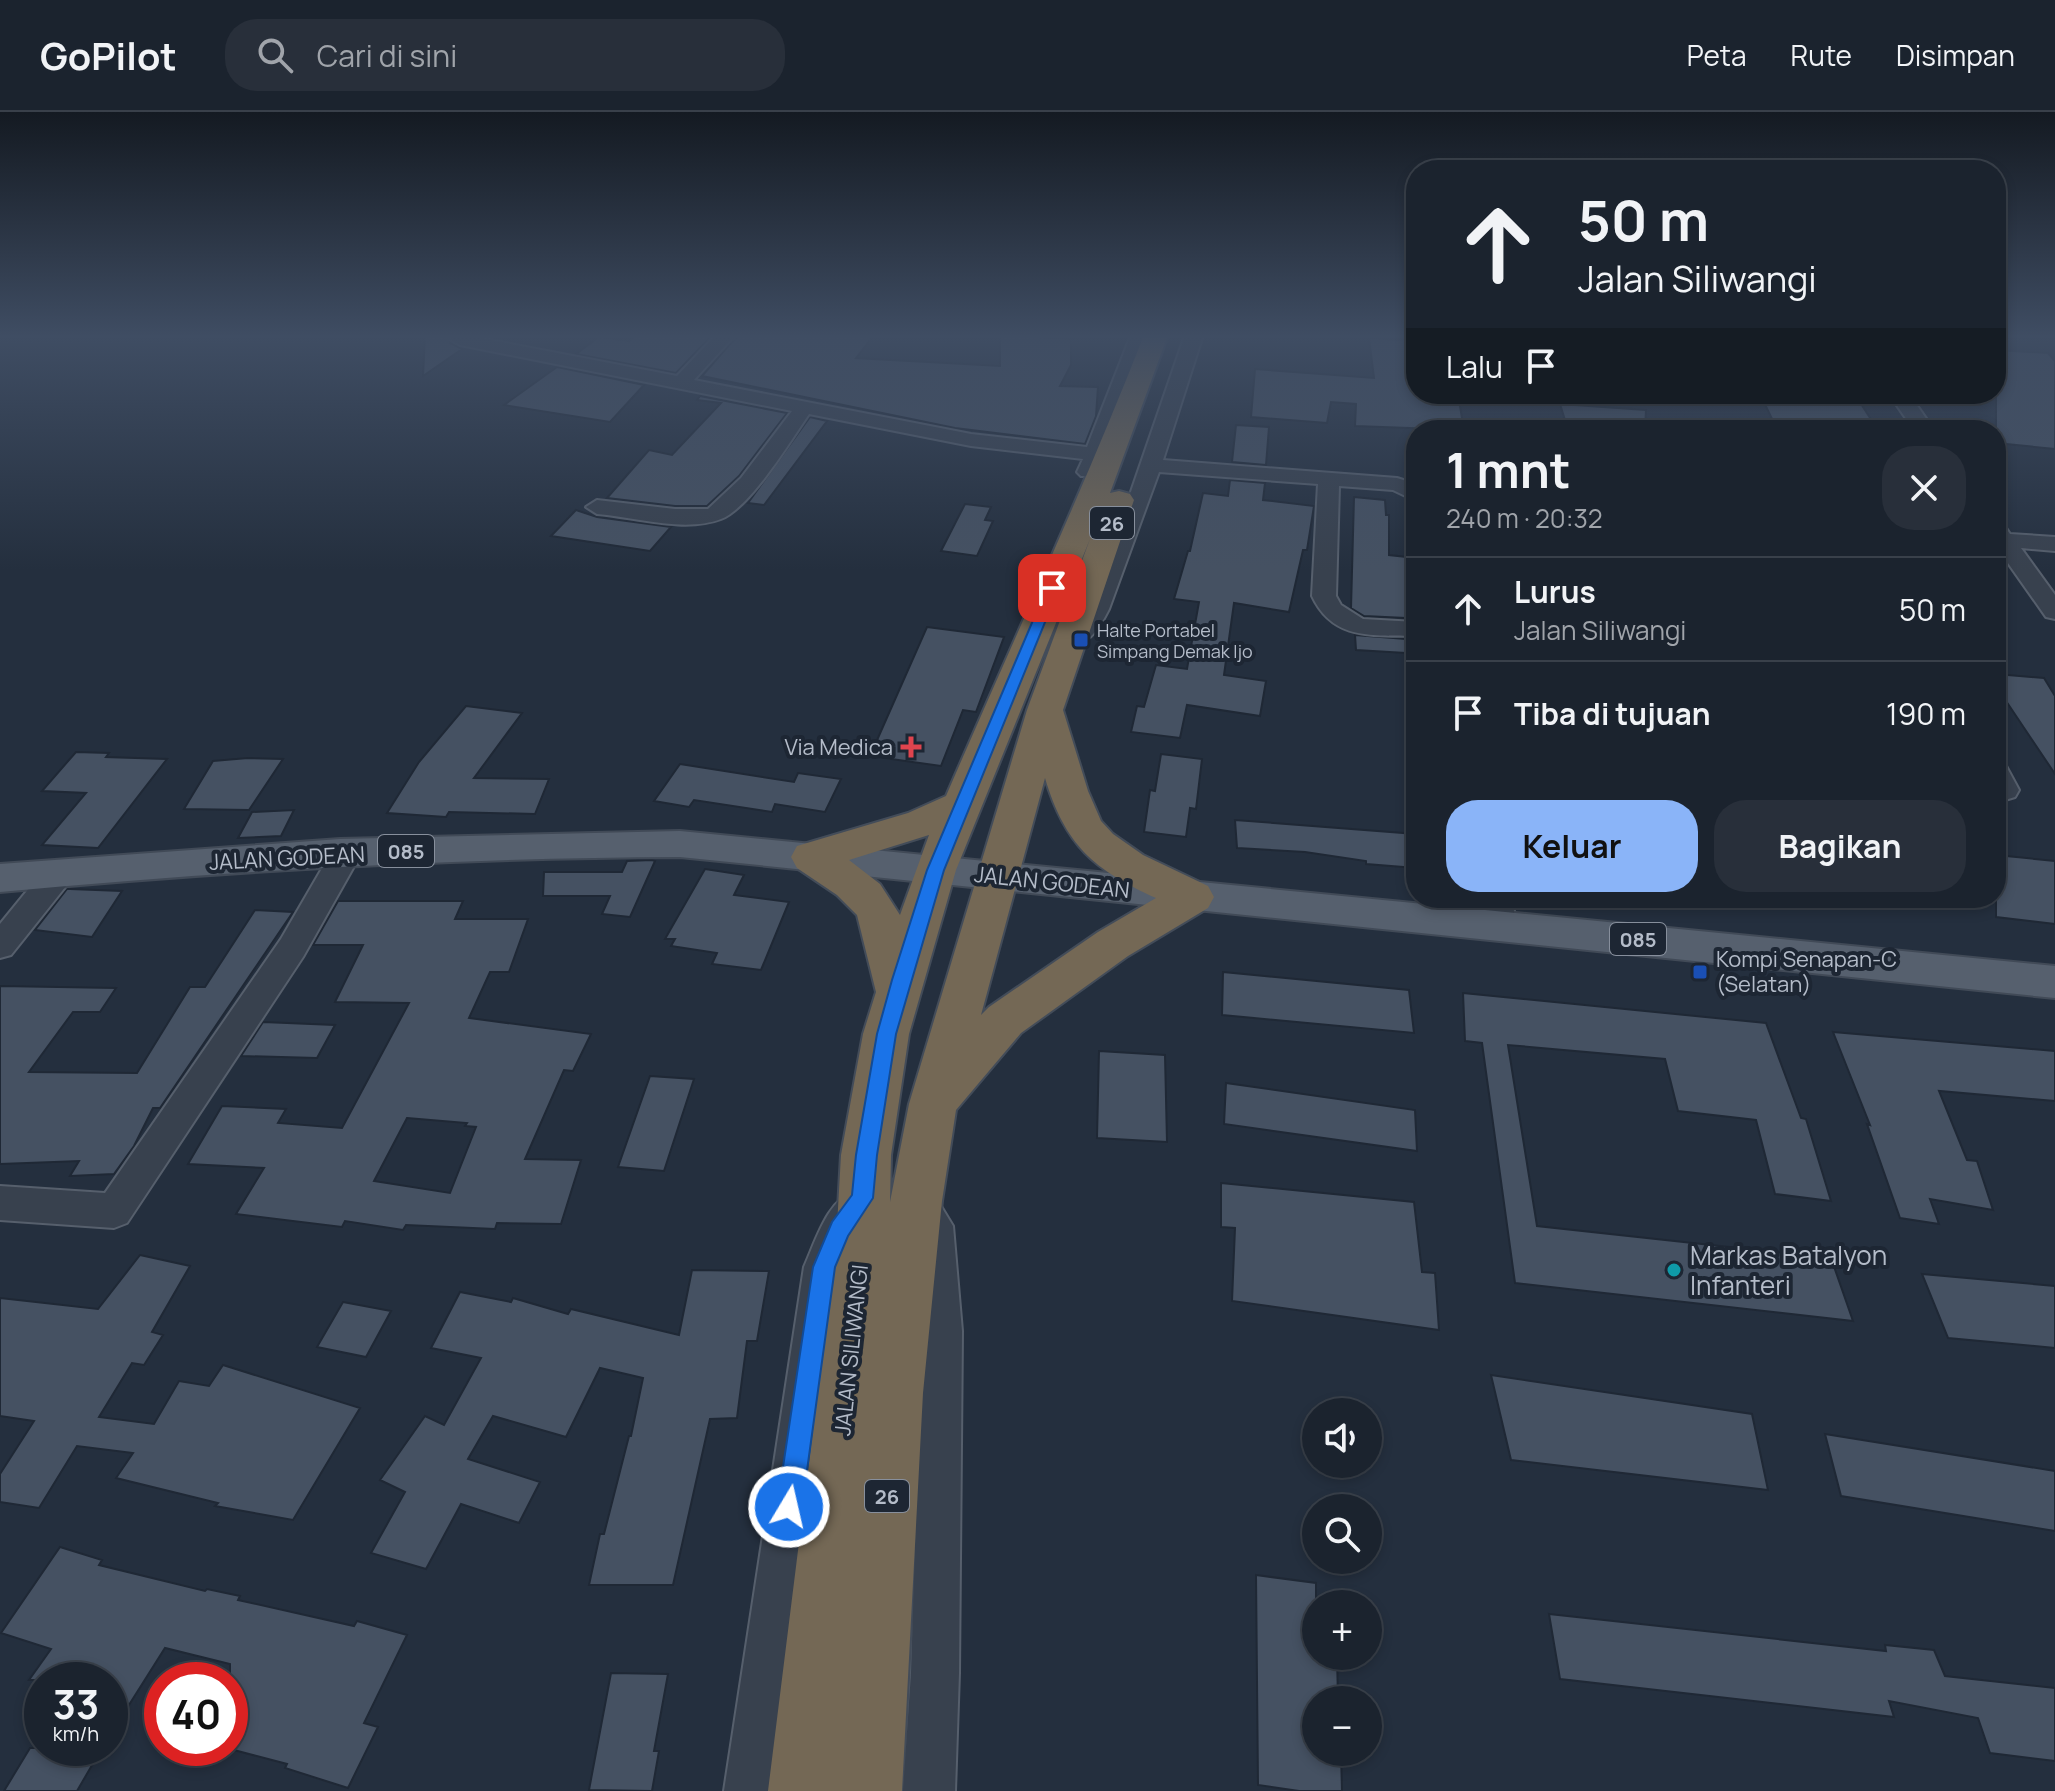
<!DOCTYPE html>
<html lang="id">
<head>
<meta charset="utf-8">
<style>
	:root { --surface:#1b232e; --page:#282f3a; --text:#f1f3f6; --muted:#a0a4aa; --line:#39404a; --accent:#8ab4f8 }
	body { margin:0; font-family:Manrope,sans-serif; background:var(--page); color:var(--text); height:100vh; display:flex; flex-direction:column; font-size:30px; white-space:nowrap }
	* { box-sizing:border-box; margin:0 }
	p { font-size:26px; color:var(--muted) }
	.icon { flex:none; width:44px; height:44px; fill:none; stroke:currentColor; stroke-width:2; stroke-linecap:round; stroke-linejoin:round }
	.map { position:relative; flex:1; overflow:hidden }
	.drawer { position:absolute; left:1406px; top:308px; width:600px; height:488px; display:flex; flex-direction:column; background:var(--surface); border-radius:32px; box-shadow:0 4px 12px #0003,0 0 0 2px var(--line) }
	.drawer>* { flex:none }
	.guide { position:absolute; left:1406px; top:48px; width:600px; height:244px; border-radius:32px; box-shadow:0 4px 12px #0003,0 0 0 2px var(--line); background:#1b232e; color:var(--text); overflow:hidden }
	.controls { position:absolute; left:1302px; top:1286px; display:grid; gap:16px }
	.controls a { display:grid; place-items:center; width:80px; height:80px; border-radius:50%; background:var(--surface); box-shadow:0 4px 12px #0003,0 0 0 2px var(--line); font-size:40px }
	.speed { position:absolute; left:24px; top:1550px; display:flex; gap:16px; font-size:40px; font-weight:700; text-align:center }
	.speed>* { display:grid; place-content:center; width:104px; height:104px; border-radius:50%; background:var(--surface); box-shadow:0 4px 12px #0003,0 0 0 2px var(--line); line-height:1 }
	.speed small { font-size:20px; font-weight:400 }
	.speed .limit { border:12px solid #d22; background:#fff; color:#111 }
	.pin { position:absolute; display:grid; place-items:center; width:68px; height:68px; color:#fff; margin:-34px; border-radius:16px; box-shadow:0 4px 12px #0006 }
	.me { position:absolute; width:88px; margin:-44px; rotate:9deg; stroke-linejoin:round; filter:drop-shadow(0 0 6px #0008) }
	.turn { display:flex; align-items:center; gap:28px; height:168px; padding:0 40px; font-size:36px }
	.turn .icon { width:104px; height:104px; stroke-width:2.5 }
	.turn b { display:block; font-size:56px; line-height:68px }
	.then { display:flex; align-items:center; height:76px; padding:0 40px; background:#0003; gap:16px; font-size:30px }
	.round { display:grid; place-items:center; flex:none; width:84px; height:84px; border-radius:32px; background:var(--page) }
	.headline { display:flex; align-items:center; justify-content:space-between; height:136px; padding:0 40px }
	h1 { font-size:48px; font-weight:700; line-height:60px }
	.primary-button { display:flex; gap:16px; margin-top:auto; padding:16px 40px }
	.primary-button a { flex:1; height:92px; border-radius:32px; background:var(--accent); color:#111; font-size:32px; font-weight:700; line-height:92px; text-align:center }
	.primary-button a+a { background:var(--page); color:var(--text) }
	ul { padding:0; list-style:none }
	li { display:flex; align-items:center; gap:24px; height:104px; padding:0 40px; border-top:2px solid var(--line) }
	li div { flex:1 }
	li b { display:block; font-size:30px }
	li em { font-style:normal }
	header { display:flex; align-items:center; gap:48px; box-sizing:border-box; height:112px; padding:0 40px; background:var(--surface); border-bottom:2px solid var(--line) }
	header strong { font-size:38px }
	nav { display:flex; gap:44px; margin-inline-start:auto; font-size:28px }
	.search { width:560px; height:72px; background:var(--page); display:flex; align-items:center; gap:20px; box-sizing:border-box; padding:0 28px; border-radius:32px; color:var(--muted); font-size:30px }
	.map>svg:first-child { display:block }
</style>
</head>
<body>
<header>
<strong>GoPilot</strong>
<div class="search"><svg class="icon" aria-label="search" viewBox="0 0 24 24"><circle cx="10" cy="10" r="6"/><path d="M15 15l6 6"/></svg>Cari di sini</div>
<nav><a>Peta</a><a>Rute</a><a>Disimpan</a></nav>
</header>
<div class="map">
<svg width="2055" height="1679" viewBox="0 0 2055 1679">
	<rect width="100%" height="100%" fill="#242f3e"/>
	<path fill="#455162" stroke="#1f2835" stroke-width="2" fill-rule="evenodd" d="M425,223H451L450,231L462,237L423,264Z
		M635,223H712L676,261L576,242L599,225L629,229Z
		M738,223H874L856,246L1000,254V223L1071,227V253L1060,274L1098,275L1096,304L1085,332L955,316L702,264Z
		M1369,226L1416,229V282H1458L1464,318L1355,314L1356,292L1331,290L1327,311L1251,305L1255,257L1374,266Z
		M1996,238L2048,241L2055,249V337L1996,331Z
		M557,255L644,273L610,310L504,293Z
		M1760,282L1845,283L1861,292L1878,318L1773,309Z
		M700,284L787,301L739,364L707,394H675L607,386L649,338L672,343L721,291L697,288Z
		M1560,292L1646,298L1645,318H1568Z
		M810,305L827,309L764,393L748,391Z
		M1236,313L1269,315L1266,353L1232,350Z
		M1230,368L1265,371L1263,388L1314,394L1307,438H1303L1289,500L1234,491L1224,563L1266,569L1260,604L1187,593L1180,626L1131,620L1137,594L1144,595L1156,553L1187,557L1199,490L1174,487L1188,439H1190L1203,381L1228,384Z
		M1354,385L1385,388L1386,403H1389V443L1407,445L1406,506L1364,504L1351,496Z
		M965,392L991,395L985,408L993,409L977,444L941,439Z
		M576,398L597,405L671,415L650,439L551,424Z
		M927,515L1004,525L976,600L963,598L941,654L870,644Z
		M1355,523L1406,527V541L1356,538Z
		M1996,562L2044,566L2055,584V662L1996,574Z
		M466,594L522,601L474,666L549,667L535,702L449,700L446,705L387,701L419,650Z
		M76,640L109,641L106,645L167,647L98,736L42,733L86,681L42,679Z
		M1161,642L1202,647L1196,697L1190,696L1186,725L1144,720L1150,678L1155,679Z
		M248,646L283,647L249,698L184,697L213,649Z
		M680,652L794,670L798,661L841,667L825,700L775,692L772,700L694,688L689,695L654,689Z
		M294,698L281,724L238,726L252,700Z
		M1235,708L1416,722V756L1366,752V749L1305,740L1237,736Z
		M1996,743L2055,749V812L1996,805Z
		M652,748L655,749L630,805L602,802L610,784H543L544,760H622L627,749Z
		M705,757L744,763L734,783L789,790L761,858L712,852L717,841L671,834L675,827H665Z
		M67,777H70L122,779L92,825L35,818Z
		M338,789H463L455,807H528L509,860H490L469,906L591,922L573,959L564,958L525,1047L581,1048L561,1112L497,1111L495,1117L406,1113L403,1118L345,1109L342,1115L236,1102L264,1056L188,1052L222,994L286,997L278,1011L342,1016L409,891L335,890L363,833H313ZM407,1006L467,1011L465,1014L476,1015L450,1081L374,1069Z
		M255,798L293,800L160,996H153L134,1034L114,1062L70,1064L79,1049L0,1052V874L116,876L100,900H73L29,960L137,961L190,875H205Z
		M1223,860L1409,878L1414,921L1222,903Z
		M1463,881L1766,911L1801,1006L1806,1007L1831,1089L1775,1082L1756,1008L1678,999L1665,947L1508,933L1537,1114L1831,1146L1853,1209L1515,1171L1482,931L1465,929Z
		M263,910L335,913L317,946L241,944Z
		M1833,920L2055,939V989L1939,979L1967,1048L1977,1049L1993,1098L1930,1087L1939,1112L1900,1106L1867,1012L1870,1013Z
		M1099,939L1165,943L1167,1030L1097,1026Z
		M650,964L694,967L664,1059L618,1055Z
		M1226,971L1415,998L1417,1039L1224,1012Z
		M1221,1071L1414,1090L1422,1160L1435,1161L1439,1218L1232,1189L1235,1116L1221,1115Z
		M140,1143L190,1154L152,1220L163,1223L144,1253L132,1251L99,1305L154,1312L179,1269L209,1274L223,1253L360,1296L293,1408L215,1394L218,1391L116,1366L133,1341L77,1334L39,1396L0,1390V1362L34,1309L0,1304V1186L98,1197Z
		M692,1158L769,1159L757,1229H747L737,1306L710,1307L673,1473H589L600,1422H604L629,1324H631L643,1266L600,1256L566,1325L493,1304L468,1347L540,1370L519,1411L461,1392L426,1457L371,1441L405,1380L380,1368L425,1304L444,1313L481,1246L431,1236L460,1180L511,1190L513,1186L568,1202L571,1197L679,1223Z
		M1922,1162L2055,1174V1236L1948,1226Z
		M343,1190L391,1199L366,1245L317,1235Z
		M1491,1263L1752,1302L1768,1378L1511,1348Z
		M1825,1322L2055,1359V1419L1841,1384Z
		M60,1435L102,1448L99,1453L205,1479L207,1477L240,1484L238,1488L354,1514L357,1509L407,1523L364,1611L378,1615L348,1676L285,1656L287,1652L230,1637V1552L165,1536L110,1623V1568L74,1558L67,1568H29L51,1537L1,1521Z
		M1256,1463L1316,1471V1544H1337L1338,1588H1316V1640H1341L1342,1679H1299L1258,1673Z
		M1549,1502L1886,1539L1885,1533L1934,1538L1945,1564L2055,1576V1649L1990,1641L1978,1606L1889,1589L1894,1605L1560,1567Z
		M611,1561L668,1562L654,1639H659L652,1679L589,1678Z
		M30,1636H102L77,1679H4Z"/>
	<g fill="none" stroke-linecap="round" stroke-linejoin="round">
		<defs>
			<path id="minor" d="M464,223L677,264L716,223H735L694,268L971,322L1087,335L1131,223H1149L1107,342L1095,364H1081L1077,360L1083,347L971,334L809,302C791,328 750,396 721,407C685,421 634,405 597,402L586,395L597,388L675,397H708L741,366L792,299L460,233L451,228L454,224Z
				M1185,223H1203L1163,348L1397,366L1416,372V389L1393,378L1339,374L1336,484L1341,493L1363,507L1416,510V524C1373,523 1333,529 1312,484L1318,372L1159,360L1109,497C1099,517 1086,539 1060,532L1057,527L1076,513L1085,497L1124,400Z
				M1889,282H1909L1934,318H1914Z
				M1996,411L2004,413L2010,422L2055,425V439L2021,436L2055,483V507L2046,505L1996,434Z
				M1996,652L2006,654L2019,678L2015,685L2005,688L1996,685Z
				M346,731L357,734L361,742L303,845L127,1111L114,1116L0,1108V1074L105,1081L281,827L335,734Z
				M59,750L70,753L74,761L70,769L11,843L0,846V812L48,753Z
				M1482,786H1512L1516,812L1511,820L1500,824L1489,820L1484,812Z
				M858,1076L871,1081L877,1093L855,1128L844,1155L776,1679H724L804,1155C817,1126 827,1088 858,1076Z
				M923,1081L936,1086L953,1114L962,1219L959,1561L955,1679H903L911,1561L922,1219L915,1119L904,1098L910,1086Z"/>
			<path id="major" d="M680,719L2055,854V886L680,745C453,746 226,759 0,780V752L340,727Z"/>
			<path id="highway" d="M1144,223H1168L1110,381L1119,379L1130,382L1134,388L1063,598L1088,679L1101,709L1113,722L1143,743L1208,774L1214,785L1208,796L1128,844L1021,921L956,998L942,1089L923,1281L902,1679H768L820,1262L837,1114L841,1043L863,922L876,880L857,803L837,783L797,756L791,745L797,734L908,701L946,684C1012,531 1083,379 1144,223ZM1090,427L1027,598L909,992L890,1090L891,1043L909,922L956,758ZM1045,666C1065,733 1094,758 1156,786L1098,820L989,895L981,903ZM929,723L900,803L880,772L849,748Z"/>
		</defs>
		<use href="#minor" stroke="#565f6c" stroke-width="4"/>
		<use href="#major" stroke="#414a57" stroke-width="4"/>
		<use href="#highway" stroke="#434c59" stroke-width="4"/>
		<use href="#minor" fill="#38414e" fill-rule="evenodd"/>
		<use href="#major" fill="#56606e" fill-rule="evenodd"/>
		<use href="#highway" fill="#746855" fill-rule="evenodd"/>
	</g>
	<linearGradient id="sky" x2="0" y2="1"><stop stop-color="#141a22"/><stop offset="0.49" stop-color="#3f4d63"/><stop offset="1" stop-color="#3f4d63" stop-opacity="0"/></linearGradient>
	<rect width="2055" height="458" fill="url(#sky)"/>
	<path fill="#1a73e8" stroke="#114b97" stroke-width="2" d="M1048,473L1059,476L944,758L896,922L877,1043L873,1086L848,1124L835,1155L802,1395L798,1404L789,1408L780,1404L777,1395L813,1155L832,1110L852,1083L856,1043L877,922L892,868L927,758Z"/>
	<g fill="#1a4fb4" stroke="#1d2633" stroke-width="3">
		<rect x="1073" y="520" width="16" height="16" rx="4"/>
		<rect x="1692" y="852" width="16" height="16" rx="4"/>
	</g>
	<path fill="#e0444e" stroke="#1d2633" stroke-width="3" d="M907 623h8v8h8v8h-8v8h-8v-8h-8v-8h8z"/>
	<circle fill="#0f9aa8" stroke="#1d2633" stroke-width="3" cx="1674" cy="1158" r="8"/>
	<g text-anchor="middle" dominant-baseline="central" stroke-width="8" stroke-linejoin="round" paint-order="stroke">
		<g font-size="18" fill="#b4bcc9" stroke="#1d2633" text-anchor="start">
			<text x="1097" y="518">Halte Portabel<tspan x="1097" dy="21">Simpang Demak Ijo</tspan></text>
		</g>
		<g fill="#1d2633" stroke="#878f9c" stroke-width="2">
			<rect x="1090" y="395" width="44" height="32" rx="6"/>
			<rect x="378" y="723" width="56" height="32" rx="6"/>
			<rect x="1610" y="811" width="56" height="32" rx="6"/>
			<rect x="865" y="1368" width="44" height="32" rx="6"/>
		</g>
		<g font-size="20" font-weight="bold" fill="#b4bcc9">
			<text x="1112" y="411">26</text>
			<text x="406" y="739">085</text>
			<text x="1638" y="827">085</text>
			<text x="887" y="1384">26</text>
		</g>
		<g font-size="22" fill="#b4bcc9" stroke="#1d2633" text-anchor="end">
			<text x="893" y="635">Via Medica</text>
			<text x="1716" y="847" text-anchor="start">Kompi Senapan-C<tspan x="1716" dy="25">(Selatan)</tspan></text>
		</g>
		<g font-size="22" fill="#b4bcc9" stroke="#1d2633">
			<text transform="translate(287 746) rotate(-3)">JALAN GODEAN</text>
			<text transform="translate(1052 770) rotate(6)">JALAN GODEAN</text>
			<text transform="translate(851 1238) rotate(-84)">JALAN SILIWANGI</text>
		</g>
		<g font-size="26" fill="#b4bcc9" stroke="#1d2633" text-anchor="start">
			<text x="1690" y="1143">Markas Batalyon<tspan x="1690" dy="30">Infanteri</tspan></text>
		</g>
	</g>
</svg>
<div class="controls">
<a><svg class="icon" aria-label="sound" viewBox="0 0 24 24"><path d="M4 9h4l5-4v14l-5-4H4zM17 9q2 3 0 6"/></svg></a>
<a><svg class="icon" aria-label="search" viewBox="0 0 24 24"><circle cx="10" cy="10" r="6"/><path d="M15 15l6 6"/></svg></a>
<a>+</a>
<a>−</a>
</div>
<div class="speed"><div>33<small>km/h</small></div><div class="limit">40</div></div>
<div class="pin" style="left:1052px;top:476px;background:#d93025"><svg class="icon" aria-label="arrive" viewBox="0 0 24 24"><path d="M6 21V4h12l-3 4 3 4H6"/></svg></div>
<svg class="me" style="left:789px;top:1395px" viewBox="-20 -20 40 40"><circle r="17" fill="#1a73e8" stroke="#fff" stroke-width="3"/><path d="M0-11L8 9 0 5-8 9z" fill="#fff"/></svg>
<div class="guide">
<div class="turn"><svg class="icon" aria-label="ahead" viewBox="0 0 24 24"><path d="M12 20V5M6 11l6-6 6 6"/></svg><div><b>50 m</b>Jalan Siliwangi</div></div>
<div class="then">Lalu<svg class="icon" aria-label="arrive" viewBox="0 0 24 24"><path d="M6 21V4h12l-3 4 3 4H6"/></svg></div>
</div>
<section class="drawer">
<div class="headline"><div><h1>1 mnt</h1><p>240 m · 20:32</p></div><a class="round"><svg class="icon" aria-label="close" viewBox="0 0 24 24"><path d="M6 6l12 12M18 6L6 18"/></svg></a></div>
<ul>
<li><svg class="icon" aria-label="ahead" viewBox="0 0 24 24"><path d="M12 20V5M6 11l6-6 6 6"/></svg><div><b>Lurus</b><p>Jalan Siliwangi</p></div><em>50 m</em></li>
<li><svg class="icon" aria-label="arrive" viewBox="0 0 24 24"><path d="M6 21V4h12l-3 4 3 4H6"/></svg><div><b>Tiba di tujuan</b></div><em>190 m</em></li>
</ul>
<div class="primary-button"><a>Keluar</a><a>Bagikan</a></div>
</section>
</div>
</body>
</html>
